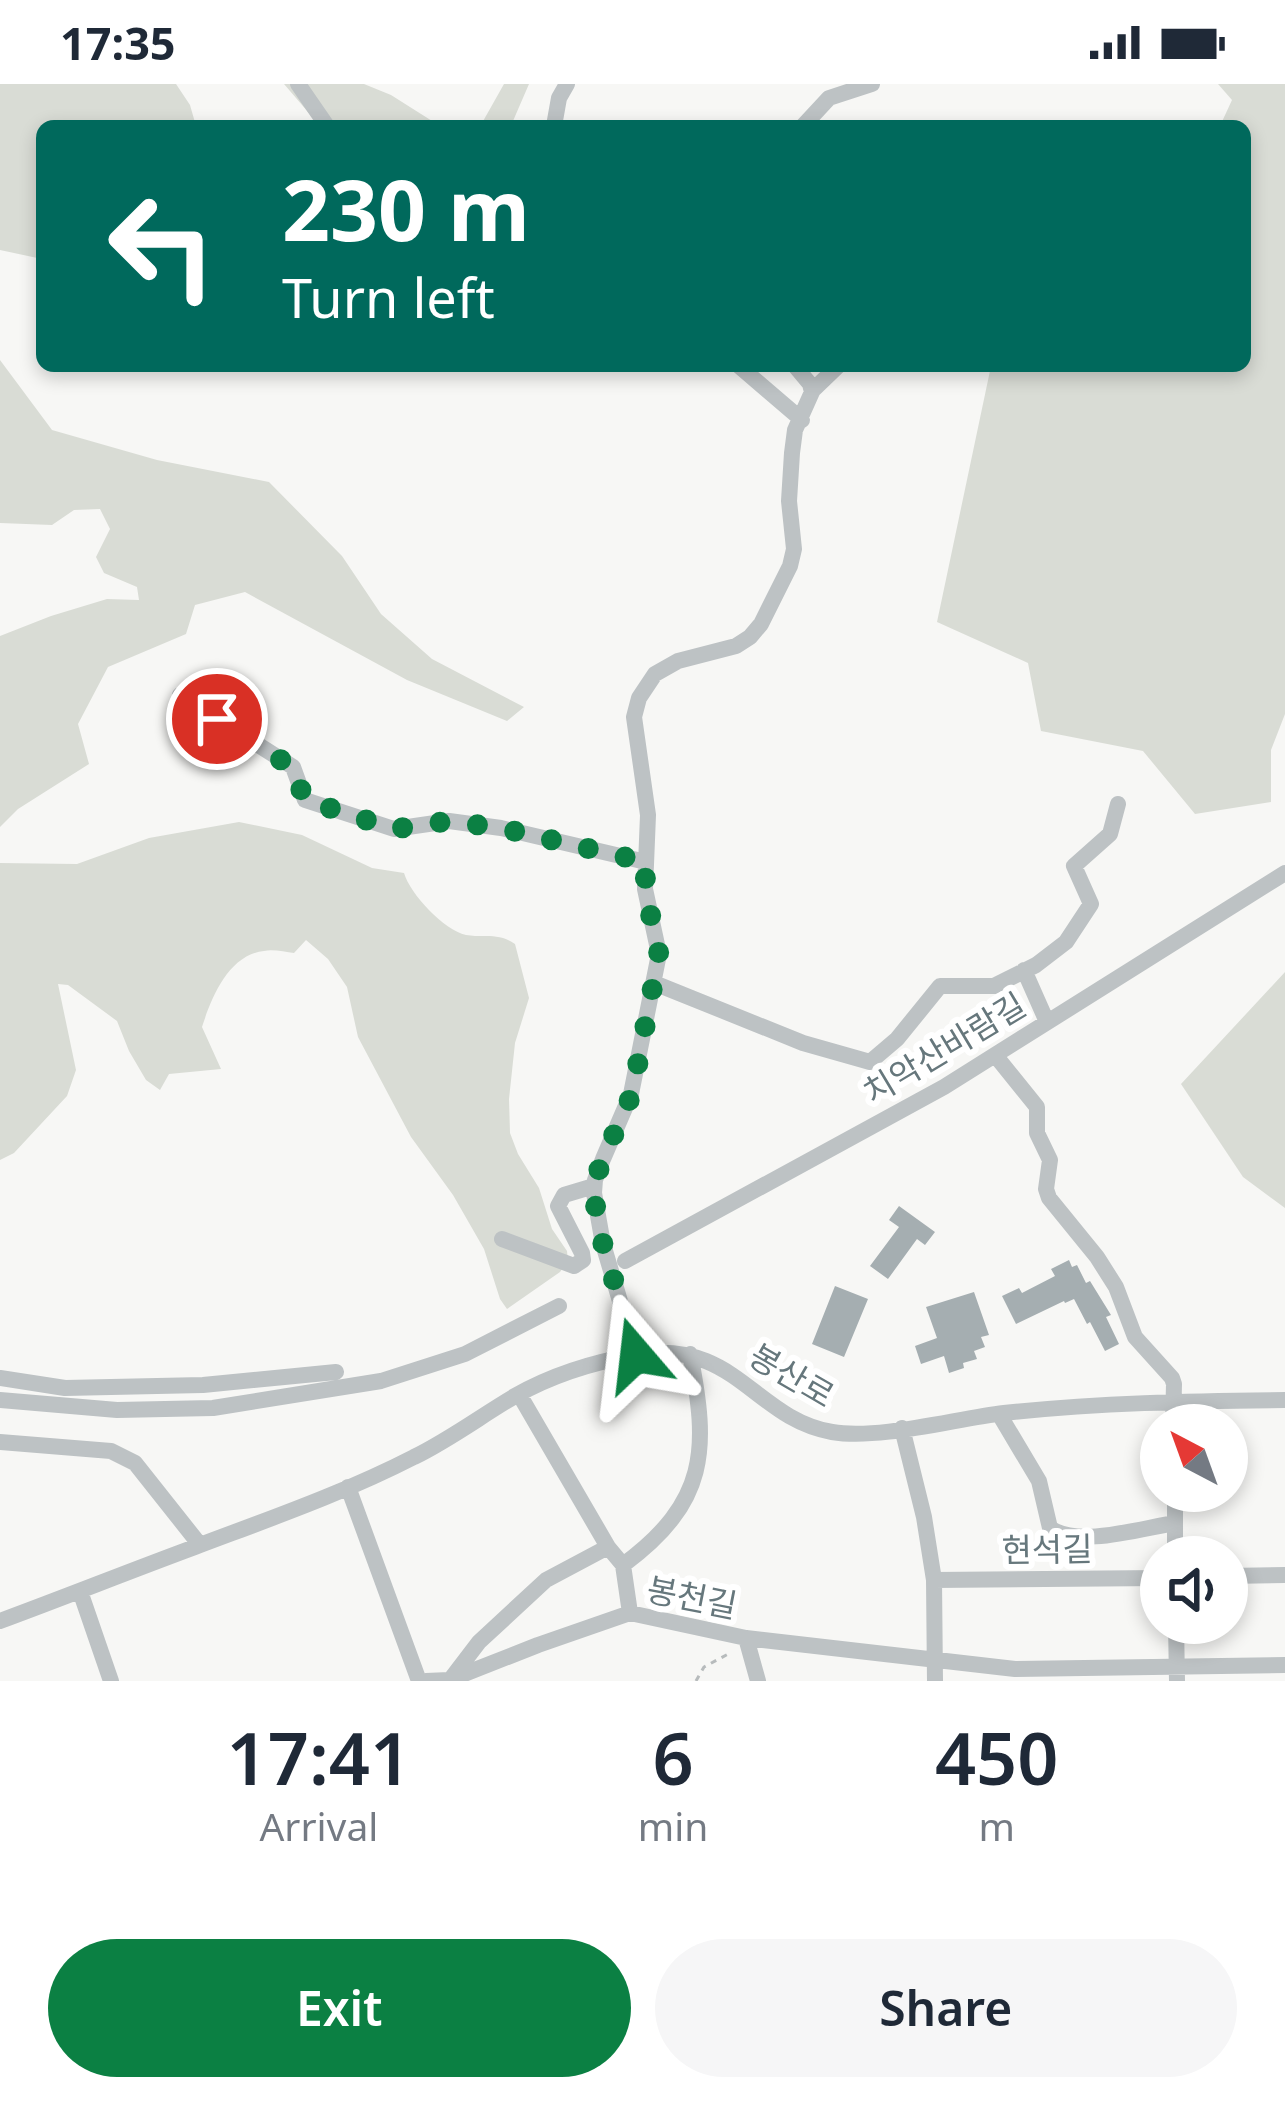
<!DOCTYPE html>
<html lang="en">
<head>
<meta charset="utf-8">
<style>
	:root { --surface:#fff; --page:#f6f6f7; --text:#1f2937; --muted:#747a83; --accent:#0b8043 }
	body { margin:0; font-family:"Noto Sans","Noto Sans KR",sans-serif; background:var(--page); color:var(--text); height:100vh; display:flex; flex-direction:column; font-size:45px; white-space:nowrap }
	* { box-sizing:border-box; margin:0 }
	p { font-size:39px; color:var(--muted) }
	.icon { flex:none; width:66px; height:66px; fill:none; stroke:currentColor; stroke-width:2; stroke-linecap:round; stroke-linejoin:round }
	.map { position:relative; height:1597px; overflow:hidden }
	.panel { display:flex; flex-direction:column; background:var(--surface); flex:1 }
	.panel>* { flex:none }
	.banner { position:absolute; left:36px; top:36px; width:1215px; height:252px; border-radius:18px; box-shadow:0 6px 18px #0003; background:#00695c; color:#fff; overflow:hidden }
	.needle { width:78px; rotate:319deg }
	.tools { position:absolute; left:1140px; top:1320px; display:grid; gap:24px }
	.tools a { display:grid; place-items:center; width:108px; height:108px; border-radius:50%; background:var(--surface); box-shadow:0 6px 18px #0003; font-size:60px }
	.pin { position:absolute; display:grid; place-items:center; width:102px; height:102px; color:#fff; margin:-51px; border:6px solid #fff; border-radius:50%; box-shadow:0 3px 12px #0007 }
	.me { position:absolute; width:132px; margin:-66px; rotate:343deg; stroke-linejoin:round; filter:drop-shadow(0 0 9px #0008) }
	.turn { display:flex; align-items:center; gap:42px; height:252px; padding:0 48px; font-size:54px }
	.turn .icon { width:156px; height:156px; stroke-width:2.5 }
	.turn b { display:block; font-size:84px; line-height:102px }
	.eta { display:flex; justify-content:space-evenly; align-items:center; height:204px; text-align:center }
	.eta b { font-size:72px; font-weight:600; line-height:84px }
	.cta { display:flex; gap:24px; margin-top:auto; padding:24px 48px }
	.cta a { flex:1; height:138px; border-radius:72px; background:var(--accent); color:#fff; font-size:48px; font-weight:600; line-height:138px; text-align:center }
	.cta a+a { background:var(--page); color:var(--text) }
	.status { display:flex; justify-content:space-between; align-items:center; height:84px; padding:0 60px; background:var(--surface); direction:ltr }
	.status svg { height:33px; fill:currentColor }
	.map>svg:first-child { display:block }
</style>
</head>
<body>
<div class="status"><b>17:35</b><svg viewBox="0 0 49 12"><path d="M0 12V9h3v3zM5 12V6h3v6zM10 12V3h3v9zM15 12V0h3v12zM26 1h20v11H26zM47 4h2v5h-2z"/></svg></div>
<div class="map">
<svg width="1285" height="1597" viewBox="0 0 1285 1597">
	<rect width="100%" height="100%" fill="#f7f7f5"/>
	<path fill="#d9dcd5" d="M0,0H176L190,21L196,42H42V175L0,166Z
		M284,0H364L391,11L440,42L482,39L504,0H529L513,37L516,42H320Z
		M1218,0H1285V630L1271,666V718L1195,730L1143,667L1041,647L1028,579L937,538L991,282H1245V42H1220L1232,16Z
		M0,276L52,346L157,376L269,398L342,472L381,530L432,575L524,623L507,637L407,596L245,508L195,521L186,550L108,583L78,640L89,680L18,725L0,743V552L51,532L107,515L139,516L137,503L104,489L96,473L110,445L100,425L74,426L52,441L0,439Z
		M239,738L302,751L372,784L404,789C410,810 444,846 466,851C485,854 497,848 515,860L529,914L515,959L509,1015L510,1049L518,1070L539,1104L552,1145L567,1167L568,1177L560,1188L507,1225L500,1215L484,1165L453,1111L411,1053L358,953L347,903L328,875L306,856L294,869C285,868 273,865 264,867C228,871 211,915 202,943L221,985L169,990L160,1006L146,996L129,967L117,937L68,901L58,900L76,986L67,1012L14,1069L0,1076V779L77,780L149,754Z
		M1285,888V1124L1243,1093L1181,1000Z"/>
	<path fill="#a5aeb1" d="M899,1122L935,1148L925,1161L917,1155L888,1195L870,1182L899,1143L889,1136Z
		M1069,1176L1072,1183L1077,1181L1086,1199L1090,1197L1111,1231L1106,1233L1119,1260L1105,1267L1090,1238L1087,1240L1074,1215L1065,1219L1064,1217L1016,1240L1002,1212L1019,1204L1022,1209L1055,1192L1051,1185Z
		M835,1202L868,1215L844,1273L812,1260Z
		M974,1208L989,1251L981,1253L985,1263L974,1267L977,1275L963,1279L964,1284L949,1289L944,1272L921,1280L915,1262L937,1254L926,1223Z"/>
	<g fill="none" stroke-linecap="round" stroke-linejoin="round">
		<path stroke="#b7bbbc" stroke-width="3" stroke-dasharray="6 6" stroke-linecap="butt" d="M696,1597L704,1583L730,1569"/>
		<path stroke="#bdc2c4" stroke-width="16" d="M298,0L327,42
			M554,42L559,14L567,0
			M803,42L829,14L872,0
			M739,282L802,336
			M812,307L838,282
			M180,611L293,683L305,716L394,745L449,737L501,744L646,778
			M1024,886L1047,938
			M654,899L803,959L870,978L897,955L940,902H994L1036,881L1066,858L1091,820L1074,782L1110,750L1118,720
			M995,971L1037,1023V1049L1050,1076L1046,1105L1049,1114L1097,1173L1116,1203L1135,1253L1172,1294L1174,1300L1173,1341
			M502,1155L574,1182L583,1176L582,1169L558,1122L564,1111L594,1102
			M625,1177L944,1003L1285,789
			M636,1271L603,1160L594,1109L595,1096L603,1075L631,1010L659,870L645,805L648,731L634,633L639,614L655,590L678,577L736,562L750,553L761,540L790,482L794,465L789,417L792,369L795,346L812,308L810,300L795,282
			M0,1294L65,1304L203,1301L336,1288
			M519,1310L608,1463L623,1481L630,1529
			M0,1316L117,1326L213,1324L381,1297L465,1270L559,1222
			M999,1330L1039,1397L1050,1444C1078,1464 1142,1444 1175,1439
			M902,1344L924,1433L934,1496L935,1597
			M0,1358L111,1367L135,1379L200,1461
			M348,1403L419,1597
			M1175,1407V1473
			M623,1481C708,1418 709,1366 690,1270
			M1227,1492L1285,1491
			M934,1496L1161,1494
			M80,1507L111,1597
			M0,1537C65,1513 130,1487 195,1463C269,1435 344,1409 414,1373C449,1356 481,1332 515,1312C552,1291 594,1278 635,1271C736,1254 753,1334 832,1348C879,1356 954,1335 1004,1329C1097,1319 1191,1317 1285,1316
			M1176,1539L1177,1597
			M746,1554L758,1597
			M450,1596L479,1558L546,1496L608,1463
			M426,1597L449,1596L538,1561L630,1529L746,1554L1015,1585L1285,1581"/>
	</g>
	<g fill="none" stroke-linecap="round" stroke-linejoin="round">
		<path stroke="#0b8043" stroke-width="21" stroke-dasharray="0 37.8" d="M217,635L292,683L305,716L394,745L449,737L501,744L646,778L645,805L659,870L632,1010L603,1075L595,1096L593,1109L603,1160L636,1271"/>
	</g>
	<g text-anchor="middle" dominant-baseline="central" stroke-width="12" stroke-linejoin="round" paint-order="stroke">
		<g font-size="33" fill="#66777c" stroke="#fff">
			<text transform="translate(944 964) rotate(-31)">치악산바람길</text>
			<text transform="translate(792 1291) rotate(30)">봉산로</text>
			<text transform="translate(1047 1465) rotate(-1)">현석길</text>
			<text transform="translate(692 1513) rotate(11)">봉천길</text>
		</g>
	</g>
</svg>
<div class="tools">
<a><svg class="needle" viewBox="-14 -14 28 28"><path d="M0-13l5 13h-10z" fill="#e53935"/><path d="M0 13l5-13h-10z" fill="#747a83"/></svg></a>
<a><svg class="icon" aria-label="sound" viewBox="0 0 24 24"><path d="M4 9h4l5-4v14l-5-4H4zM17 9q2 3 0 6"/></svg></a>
</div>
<div class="pin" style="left:217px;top:635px;background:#d93025"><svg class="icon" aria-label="arrive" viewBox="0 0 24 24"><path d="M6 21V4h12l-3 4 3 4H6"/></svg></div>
<svg class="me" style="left:636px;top:1271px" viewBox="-20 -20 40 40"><path d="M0-17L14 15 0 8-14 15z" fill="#0b8043" stroke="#fff" stroke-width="4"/></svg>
<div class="banner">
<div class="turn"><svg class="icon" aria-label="left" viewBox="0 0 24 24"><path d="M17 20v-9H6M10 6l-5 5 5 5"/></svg><div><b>230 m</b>Turn left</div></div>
</div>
</div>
<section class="panel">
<div class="eta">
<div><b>17:41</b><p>Arrival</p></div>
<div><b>6</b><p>min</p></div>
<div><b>450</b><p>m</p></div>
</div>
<div class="cta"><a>Exit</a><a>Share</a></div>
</section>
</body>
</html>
